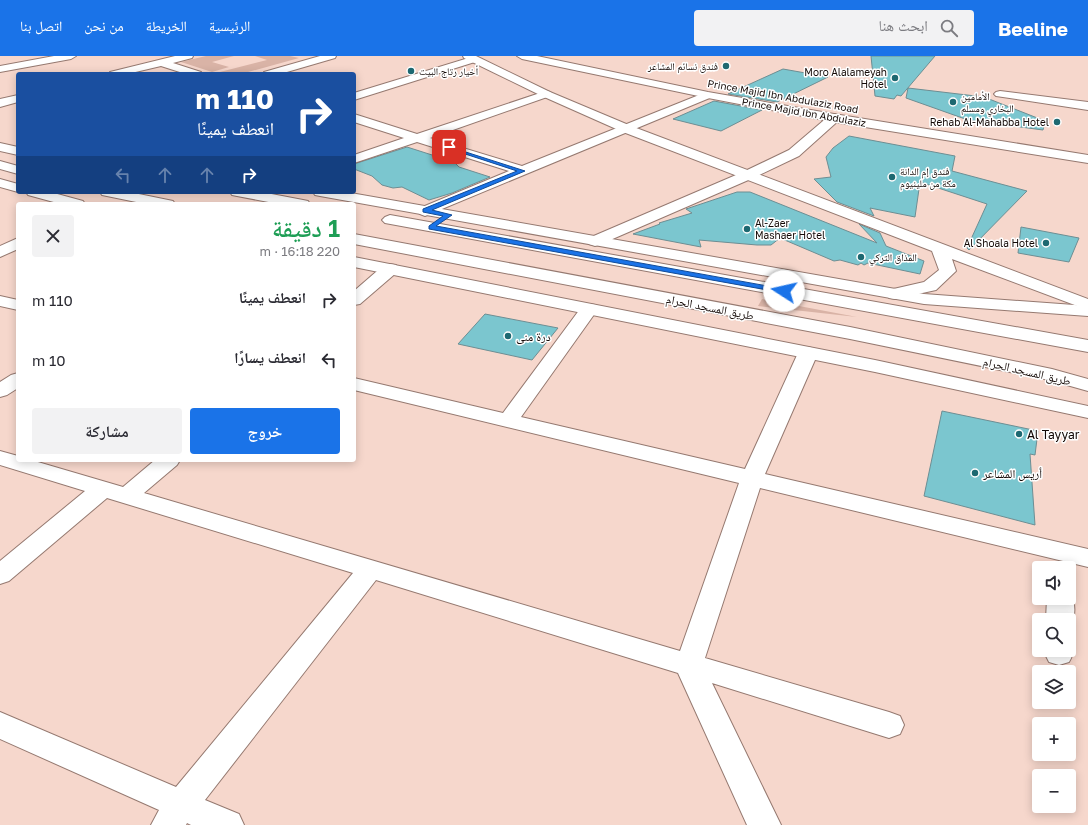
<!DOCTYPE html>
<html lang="ar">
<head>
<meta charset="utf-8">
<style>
	:root { --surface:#fff; --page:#f2f2f3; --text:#2b2b33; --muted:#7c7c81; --accent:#1a73e8 }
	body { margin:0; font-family:"Golos Text","Noto Naskh Arabic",sans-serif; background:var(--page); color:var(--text); direction:rtl; height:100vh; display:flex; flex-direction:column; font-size:15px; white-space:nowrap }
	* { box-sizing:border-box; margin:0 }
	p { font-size:13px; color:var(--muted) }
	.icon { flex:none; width:22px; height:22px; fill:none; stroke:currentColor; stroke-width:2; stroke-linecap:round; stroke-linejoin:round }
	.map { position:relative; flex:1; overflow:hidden; direction:ltr }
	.drawer { position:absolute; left:16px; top:146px; width:340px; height:260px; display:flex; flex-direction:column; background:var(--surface); border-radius:4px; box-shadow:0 2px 10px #0003; direction:rtl }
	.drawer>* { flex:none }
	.top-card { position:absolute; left:16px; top:16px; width:340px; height:122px; border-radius:4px; box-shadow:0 2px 10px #0003; direction:rtl; background:#1a4fa0; color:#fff; overflow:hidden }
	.buttons { position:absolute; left:1032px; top:505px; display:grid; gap:8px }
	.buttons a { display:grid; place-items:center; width:44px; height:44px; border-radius:4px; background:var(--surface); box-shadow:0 2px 10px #0003; font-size:20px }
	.pin { position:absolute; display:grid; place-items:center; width:34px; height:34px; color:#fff; margin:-17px; border-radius:8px; box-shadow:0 2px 6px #0006 }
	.me { position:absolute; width:44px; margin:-22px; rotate:280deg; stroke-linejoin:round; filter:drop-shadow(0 0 3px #0008) }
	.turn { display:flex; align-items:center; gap:14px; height:84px; padding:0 16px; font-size:18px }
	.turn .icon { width:52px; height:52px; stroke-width:2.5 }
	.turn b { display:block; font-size:28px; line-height:34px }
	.lanes { display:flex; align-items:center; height:38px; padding:0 16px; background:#0003; justify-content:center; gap:20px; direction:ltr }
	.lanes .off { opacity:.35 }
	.round { display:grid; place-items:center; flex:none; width:42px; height:42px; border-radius:4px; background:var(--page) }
	.overview { display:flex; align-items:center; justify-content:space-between; height:68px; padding:0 16px }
	h1 { font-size:24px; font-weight:600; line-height:30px; color:#1e9e55 }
	.cta { display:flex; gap:8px; margin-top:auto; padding:8px 16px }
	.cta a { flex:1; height:46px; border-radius:4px; background:var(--accent); color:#fff; font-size:16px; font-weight:600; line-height:46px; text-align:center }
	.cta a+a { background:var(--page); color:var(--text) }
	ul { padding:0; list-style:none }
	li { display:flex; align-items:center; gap:12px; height:60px; padding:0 16px }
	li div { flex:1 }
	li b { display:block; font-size:15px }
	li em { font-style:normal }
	header { display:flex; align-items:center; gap:24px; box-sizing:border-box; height:56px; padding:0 20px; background:var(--accent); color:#fff }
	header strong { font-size:19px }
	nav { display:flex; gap:22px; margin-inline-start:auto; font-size:14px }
	.search { width:280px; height:36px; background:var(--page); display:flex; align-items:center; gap:10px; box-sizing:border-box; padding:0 14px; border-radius:4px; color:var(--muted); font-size:15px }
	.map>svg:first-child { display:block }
</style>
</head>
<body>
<header>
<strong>Beeline</strong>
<div class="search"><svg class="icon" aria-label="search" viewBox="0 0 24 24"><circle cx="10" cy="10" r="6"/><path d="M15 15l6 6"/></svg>ابحث هنا</div>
<nav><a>الرئيسية</a><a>الخريطة</a><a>من نحن</a><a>اتصل بنا</a></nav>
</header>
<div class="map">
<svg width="1088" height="769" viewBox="0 0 1088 769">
	<rect width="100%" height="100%" fill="#f6d7cc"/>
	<path fill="#d9b3a6" d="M206,0H234L212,6L229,11L212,16L181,6Z
		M255,0H290L299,2L241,18L216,17L267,4Z
		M762,243L857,261L758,250Z"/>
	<path fill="#7bc6cf" stroke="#6d8e93" d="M871,0H935L901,40L897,39L894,43L875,40Z
		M783,13L828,21L777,46L728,38Z
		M908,32L984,41L1045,65L1043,74L968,64L906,42Z
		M714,45L762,54L721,75L673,63Z
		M849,80L955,100L952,115L1027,135L969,194L967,192L987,148L920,126L915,161L870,152L874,160L837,146L814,123L831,121L826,101L833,92Z
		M407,91L454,106L459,111L490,121L452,137L429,144L402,131L393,132L382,129L372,120L354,113V108Z
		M737,136H750L877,187L859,168L880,177L886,190L924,205L920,218L868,207L864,209L861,207L858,209L840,204L834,205L780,182L771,189H757L699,184L701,191L633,178L660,168L659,167L692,157L686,153Z
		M1021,171L1079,182L1069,206L1018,197Z
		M485,258L558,272L532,304L458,288Z
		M942,355L1038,375L1035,399L1030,398L1035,469L924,440Z"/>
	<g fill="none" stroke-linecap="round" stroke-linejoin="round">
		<defs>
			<path id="minor" d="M54,0H76L71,3L0,16V10Z
				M175,0H193L192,2L173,7L201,16L202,18H186L161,10L127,18H109L110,16Z
				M320,0H336L335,2L280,18H263L264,16Z
				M475,0L479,3L478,5L354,44V37Z
				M546,35L550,36L552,38L550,40L430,82L522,110L704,37H712L714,39L712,41L425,160L420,158L417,155L420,152L509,115L417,86L354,107V99L404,82L354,66V58L417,78Z
				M1000,35L1088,46V54L996,40L994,38L996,36Z
				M18,39V46L0,51V43Z
				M834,58L838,59L840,62L838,65L799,100L753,122L601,188L595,190L589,188L587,185L589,182L743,116L789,94L830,59Z
				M18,182V193L0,201V190Z
				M390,208L396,209L398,213L396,217L360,248L354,249V235L384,209Z
				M0,240L18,244V254L0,250Z
				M589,248L595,249L598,253L521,361L745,413L798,297L801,293L808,291L815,293L818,297L765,418L1088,493V511L760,432L705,602L889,656L900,660L904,669L900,678L889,682L712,627L781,769H747L678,617L376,524L205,744L239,758L244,769H191L187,767L186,769H151L159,754L0,683V656L176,731L353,517L107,442L9,525L0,528V505L85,435L0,409V395L18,400V404H31L123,431L155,404H180L177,409L144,437L680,595L739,427L354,334V322L503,357L583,249Z
				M18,317V332L7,339L0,341V326L11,319Z
				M1069,535C1076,545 1076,561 1070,571L1069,564H1046L1047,542H1069Z
				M1069,586C1074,595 1074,597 1069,606L1059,609L1049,606L1045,598V594H1069Z"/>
			<path id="tertiary" d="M463,0H476L550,36L631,70L1088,243V254L952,203L956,215L936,234L895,243L889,242L886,238L889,234L924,226L939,214L932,195L623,76L542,40L464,2Z"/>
			<path id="primary" d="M517,0H537L708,36L834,58L1088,99V107L834,66L708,42L522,3Z
				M0,87L18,91V99L0,95Z
				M0,105L18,110V118L0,113Z
				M0,123L18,128V136H19H18L0,131Z
				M26,136H50L83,145L85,148H61L28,139Z
				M100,136H129L173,145L175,148H146L102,139Z
				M230,136H261L303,144L308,145L310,148H279L237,140L232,139Z
				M313,136H345L924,238L1088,250V260L924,248L320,140L315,139Z
				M390,159L1088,284V296L385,167L382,164L385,161Z
				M354,178L850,271L1052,313L1088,323V335L1049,324L850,283L354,188Z
				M354,201L875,304L1088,350V362L875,316L354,211Z"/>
		</defs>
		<use href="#minor" stroke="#957970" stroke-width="2"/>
		<use href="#tertiary" stroke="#957970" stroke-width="2"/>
		<use href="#primary" stroke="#957970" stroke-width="2"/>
		<use href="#minor" fill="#fff" fill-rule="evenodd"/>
		<use href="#tertiary" fill="#fff" fill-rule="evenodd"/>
		<use href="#primary" fill="#fff" fill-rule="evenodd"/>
	</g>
	<path fill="#1a73e8" stroke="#114b97" d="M447,90L525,115L432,154L452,159L436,170L784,233L788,235L784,237L429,173V170L443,160L423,156V153L517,115L447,92Z"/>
	<g fill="#1d6871" stroke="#fff" stroke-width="1.5">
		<circle cx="726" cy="10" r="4"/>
		<circle cx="411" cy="15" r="4"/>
		<circle cx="895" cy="22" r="4"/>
		<circle cx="953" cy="46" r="4"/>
		<circle cx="1057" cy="66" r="4"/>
		<circle cx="892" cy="121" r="4"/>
		<circle cx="747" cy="173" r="4"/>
		<circle cx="1046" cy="187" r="4"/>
		<circle cx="861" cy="201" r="4"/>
		<circle cx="508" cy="280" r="4"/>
		<circle cx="1019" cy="378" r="4"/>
		<circle cx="975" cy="417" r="4"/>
	</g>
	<g text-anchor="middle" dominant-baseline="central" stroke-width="3" stroke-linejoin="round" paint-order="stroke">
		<g font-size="10" fill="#130906" stroke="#fff" text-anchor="start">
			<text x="718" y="10" text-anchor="end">فندق نسائم المشاعر</text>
			<text x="419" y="15">أخيار رتاج البيت</text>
			<text x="887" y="16" text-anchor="end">Moro Alalameyah<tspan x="887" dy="12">Hotel</tspan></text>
			<text x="961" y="40">الأمامين<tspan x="961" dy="12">البخاري ومسلم</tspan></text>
			<text x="1049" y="66" text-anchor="end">Rehab Al-Mahabba Hotel</text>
			<text x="900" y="115">فندق إم الدانة<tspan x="900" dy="12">مكة من ملينيوم</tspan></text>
			<text x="755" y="167">Al-Zaer<tspan x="755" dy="12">Mashaer Hotel</tspan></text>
			<text x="1038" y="187" text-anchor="end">Al Shoala Hotel</text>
			<text x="869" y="201">المذاق التركي</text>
		</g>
		<g font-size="10" fill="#130906" stroke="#fff">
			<text transform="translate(783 40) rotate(10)">Prince Majid Ibn Abdulaziz Road</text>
			<text transform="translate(804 56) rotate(10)">Prince Majid Ibn Abdulaziz</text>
		</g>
		<g font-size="12" fill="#130906" stroke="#fff">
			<text transform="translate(710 251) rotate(11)">طريق المسجد الحرام</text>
			<text transform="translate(1027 315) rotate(13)">طريق المسجد الحرام</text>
		</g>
		<g font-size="12" fill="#130906" stroke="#fff" text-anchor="start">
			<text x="516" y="280">درة منى</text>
			<text x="1027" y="378">Al Tayyar</text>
			<text x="983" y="417">أريس المشاعر</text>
		</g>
	</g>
</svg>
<div class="buttons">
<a><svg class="icon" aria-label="sound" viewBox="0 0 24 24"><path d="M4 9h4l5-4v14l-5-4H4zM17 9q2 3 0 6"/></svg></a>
<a><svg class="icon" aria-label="search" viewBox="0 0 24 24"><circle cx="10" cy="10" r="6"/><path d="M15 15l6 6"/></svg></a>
<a><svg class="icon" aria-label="layers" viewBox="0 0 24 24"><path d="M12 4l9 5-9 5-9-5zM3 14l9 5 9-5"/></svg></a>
<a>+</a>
<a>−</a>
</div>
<div class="pin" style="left:449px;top:91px;background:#d93025"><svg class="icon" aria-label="arrive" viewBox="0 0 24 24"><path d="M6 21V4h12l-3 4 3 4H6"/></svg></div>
<svg class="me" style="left:784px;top:235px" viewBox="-20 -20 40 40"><circle r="19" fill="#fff"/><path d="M0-13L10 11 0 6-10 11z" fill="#1a73e8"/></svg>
<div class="top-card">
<div class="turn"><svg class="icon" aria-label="right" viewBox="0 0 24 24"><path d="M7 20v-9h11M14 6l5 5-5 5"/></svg><div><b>110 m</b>انعطف يمينًا</div></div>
<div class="lanes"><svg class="icon off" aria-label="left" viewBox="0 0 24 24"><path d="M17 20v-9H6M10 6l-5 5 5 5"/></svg><svg class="icon off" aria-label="ahead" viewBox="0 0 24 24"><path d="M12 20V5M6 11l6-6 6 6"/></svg><svg class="icon off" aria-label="ahead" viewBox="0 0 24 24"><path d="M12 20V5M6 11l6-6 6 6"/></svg><svg class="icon" aria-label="right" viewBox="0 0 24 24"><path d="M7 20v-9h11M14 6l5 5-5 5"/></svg></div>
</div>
<section class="drawer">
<div class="overview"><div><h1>1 دقيقة</h1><p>220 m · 16:18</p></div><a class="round"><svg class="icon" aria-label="close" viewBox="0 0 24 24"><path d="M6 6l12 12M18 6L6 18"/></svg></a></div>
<ul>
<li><svg class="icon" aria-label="right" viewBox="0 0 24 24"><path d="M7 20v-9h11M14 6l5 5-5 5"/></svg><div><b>انعطف يمينًا</b></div><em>110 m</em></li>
<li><svg class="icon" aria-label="left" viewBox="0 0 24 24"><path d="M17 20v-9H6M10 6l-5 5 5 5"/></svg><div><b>انعطف يسارًا</b></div><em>10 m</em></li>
</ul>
<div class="cta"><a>خروج</a><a>مشاركة</a></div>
</section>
</div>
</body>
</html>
